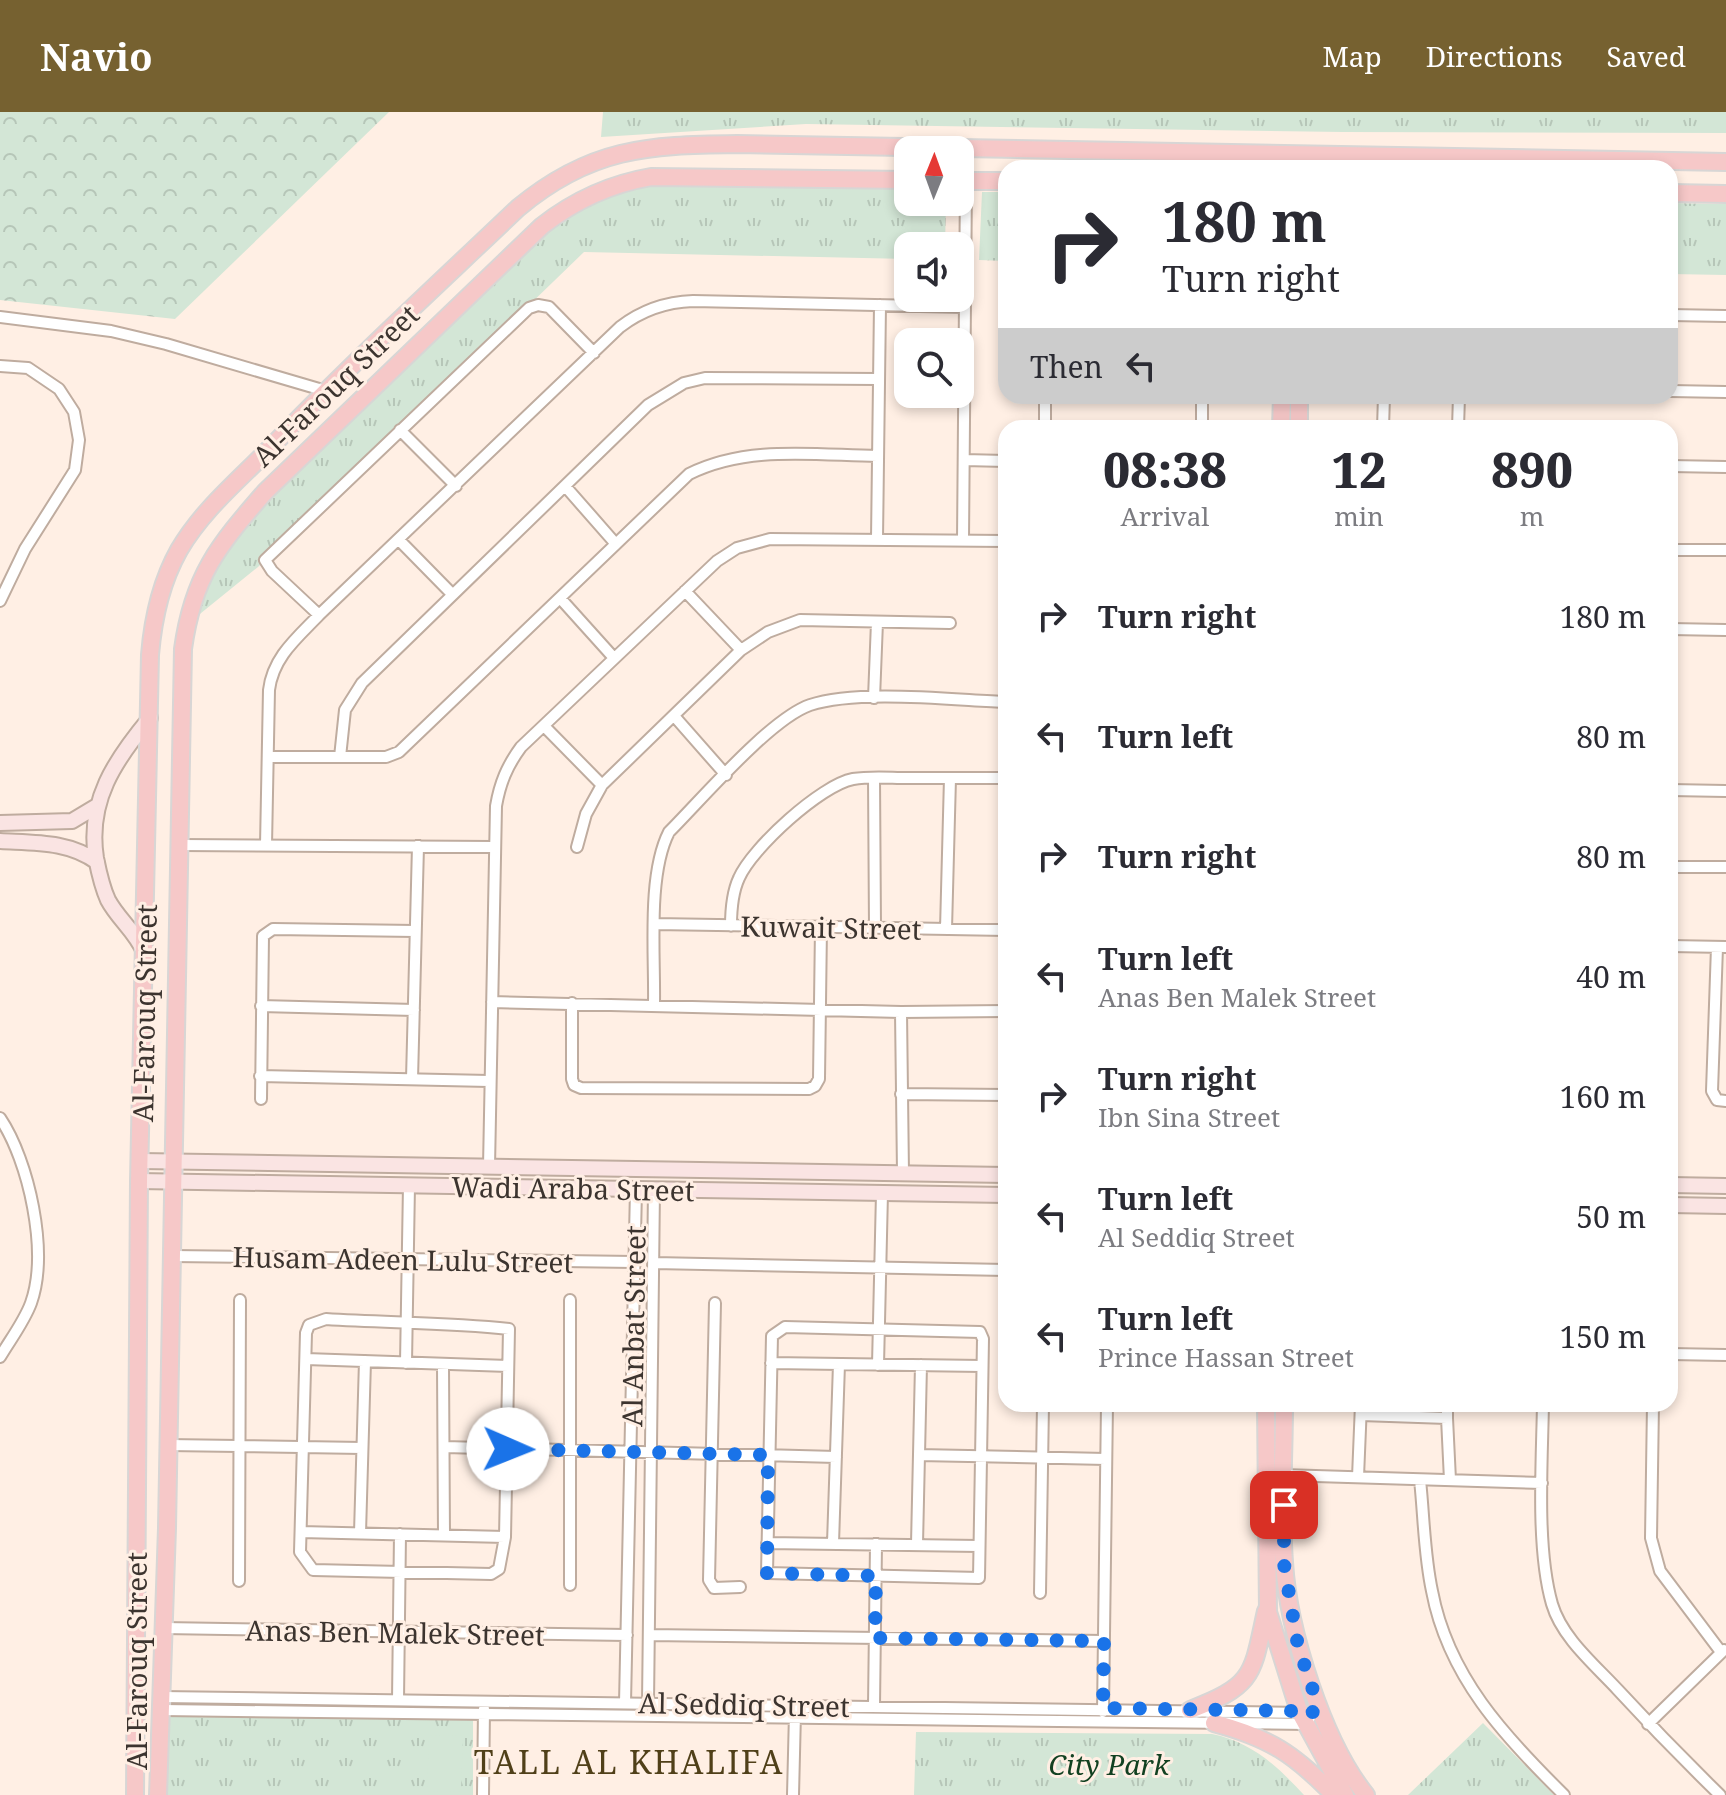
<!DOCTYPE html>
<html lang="en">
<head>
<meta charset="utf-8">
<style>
	:root { --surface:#fff; --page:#f7f7f7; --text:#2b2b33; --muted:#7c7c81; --accent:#766130 }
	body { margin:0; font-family:"Noto Serif",serif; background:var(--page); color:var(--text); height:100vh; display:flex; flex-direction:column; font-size:30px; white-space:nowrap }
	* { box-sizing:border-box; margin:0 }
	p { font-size:26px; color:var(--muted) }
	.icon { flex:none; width:44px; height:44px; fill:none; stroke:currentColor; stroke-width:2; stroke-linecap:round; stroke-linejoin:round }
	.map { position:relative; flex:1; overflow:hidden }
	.sheet { position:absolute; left:998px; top:308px; width:680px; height:992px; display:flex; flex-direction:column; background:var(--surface); border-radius:24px; box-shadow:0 4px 12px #0003 }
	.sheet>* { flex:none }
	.guide { position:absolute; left:998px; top:48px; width:680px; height:244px; border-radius:24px; box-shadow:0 4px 12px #0003; background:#fff; color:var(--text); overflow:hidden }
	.needle { width:52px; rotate:1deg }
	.controls { position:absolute; left:894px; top:24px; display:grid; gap:16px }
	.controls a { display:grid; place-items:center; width:80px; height:80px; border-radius:16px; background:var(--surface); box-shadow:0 4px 12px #0003; font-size:40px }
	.pin { position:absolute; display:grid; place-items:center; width:68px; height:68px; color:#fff; margin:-34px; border-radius:16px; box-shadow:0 4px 12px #0006 }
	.me { position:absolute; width:88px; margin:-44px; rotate:91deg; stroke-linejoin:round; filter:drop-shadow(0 0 6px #0008) }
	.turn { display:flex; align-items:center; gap:28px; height:168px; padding:0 32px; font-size:36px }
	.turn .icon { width:104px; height:104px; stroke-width:2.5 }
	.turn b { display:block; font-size:56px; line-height:68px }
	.then { display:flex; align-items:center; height:76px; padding:0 32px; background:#0003; gap:16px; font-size:30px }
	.eta { display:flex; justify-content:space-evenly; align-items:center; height:136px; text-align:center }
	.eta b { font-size:48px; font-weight:800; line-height:56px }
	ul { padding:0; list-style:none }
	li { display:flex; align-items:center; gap:24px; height:120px; padding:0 32px }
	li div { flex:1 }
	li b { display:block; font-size:30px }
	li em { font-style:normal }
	header { display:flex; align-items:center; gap:48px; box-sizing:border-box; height:112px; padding:0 40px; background:var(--accent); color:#fff }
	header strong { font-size:38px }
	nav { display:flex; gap:44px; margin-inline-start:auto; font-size:28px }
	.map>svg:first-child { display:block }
</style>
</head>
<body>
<header>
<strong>Navio</strong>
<nav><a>Map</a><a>Directions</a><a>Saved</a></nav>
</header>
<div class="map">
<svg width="1726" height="1683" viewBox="0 0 1726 1683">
	<defs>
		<pattern id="forest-crowns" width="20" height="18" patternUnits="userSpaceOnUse" patternTransform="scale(2)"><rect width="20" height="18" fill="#d3e6d6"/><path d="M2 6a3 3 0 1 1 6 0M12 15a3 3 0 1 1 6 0" fill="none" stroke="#b6c6b8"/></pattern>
		<pattern id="park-tufts" width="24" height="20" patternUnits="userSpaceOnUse" patternTransform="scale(2)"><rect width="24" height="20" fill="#d3e6d6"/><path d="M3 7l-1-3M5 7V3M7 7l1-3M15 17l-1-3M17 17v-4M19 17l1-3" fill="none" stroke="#b6c6b8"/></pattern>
	</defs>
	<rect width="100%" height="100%" fill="#ffefe4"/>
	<path fill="url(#forest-crowns)" d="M0,0H389L175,207L0,188Z"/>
	<path fill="url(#park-tufts)" d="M603,0H1726V21L1343,20L806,12L601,25Z
		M639,72L908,76V90H946L945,134H908V147L584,140L258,455L190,510L226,424L565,96Z
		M982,80H1006V149L979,148Z
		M1670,91L1726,92V163L1670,162Z
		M162,1598L473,1602V1683H158Z
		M1483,1611L1554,1683H1408Z
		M916,1620L1212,1622C1252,1630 1277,1654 1304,1683H914Z"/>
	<path fill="#d3e6d6" d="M429,1623L463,1624L461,1680L427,1679Z"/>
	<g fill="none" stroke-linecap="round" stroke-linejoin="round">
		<defs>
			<path id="street" d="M1670,203L1726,204
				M0,205L111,219L166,232L326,279
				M0,254L28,256L59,277L74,300L79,328L75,358L25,437L0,489
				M1670,279L1726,280
				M1202,284V316
				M1045,316V284
				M1383,316L1384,284
				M1458,316L1459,284
				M400,318L456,374
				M964,348L1006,349
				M1670,354L1726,355
				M565,374L615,431
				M877,427L880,193
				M399,428L452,482
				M963,428L966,69
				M1670,438H1726
				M685,479L741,538
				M560,486L614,546
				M319,503L272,459L265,448L529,196L538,193L549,195L594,241
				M1670,517L1726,518
				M874,586L877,510
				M675,605L726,663
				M544,614L602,673
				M268,645H386L399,640L689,362C747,333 814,343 877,344
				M340,645L345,598L362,571L648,293L684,271L705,266L878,267
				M874,666L875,816
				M1670,678L1726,679
				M181,733L493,735
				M266,733L269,578C273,545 297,526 319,503L620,215C642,198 665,190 693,189L965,195
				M577,735L586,702L602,673L741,538L768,520L800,508L950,511
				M1670,755H1726
				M655,812L1006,818
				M731,814C731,797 732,781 739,766C752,736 821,673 853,667C871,664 890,666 908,666C940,666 973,666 1006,666
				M946,817L950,666
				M1670,834L1726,835
				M1717,835L1712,979L1717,988L1726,989
				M492,890L901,900L1006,899
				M572,891V967L574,973L581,976L809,977L815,974L819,967L821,815
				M654,892C655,842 647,763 669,720C702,687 770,607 810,593C858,577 954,588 1006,590
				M261,894L414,898
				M901,900L903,1061
				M260,964L489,969
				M412,967L418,734
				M901,982L1006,983
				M261,987L263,824L273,817L415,819
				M0,1006C29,1049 49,1140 31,1191C24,1210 10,1228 0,1245
				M489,1055L496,694C500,671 507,654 521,635L717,449L737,436L770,427L1006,429
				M172,1144L634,1150
				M654,1151L1006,1158
				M715,1191L709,1468L714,1476L740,1475
				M326,1207C387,1211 449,1210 509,1217L505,1425L499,1457L491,1462L313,1458L300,1440L306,1221L309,1213Z
				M785,1215L980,1220L983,1227L979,1466L767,1461L772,1224Z
				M1670,1242L1726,1243
				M306,1247L508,1254
				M406,1251L409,1073
				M771,1251L982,1254
				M878,1253L882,1081
				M443,1254L444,1423
				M1543,1292C1542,1351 1536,1436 1552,1492C1562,1526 1595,1553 1618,1578C1651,1614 1685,1649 1720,1683
				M1653,1292L1651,1426L1660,1459L1721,1540
				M1361,1303L1447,1306V1292
				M1447,1306L1450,1368
				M168,1333L362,1336
				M445,1335L836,1345
				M919,1343L1106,1347
				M1283,1363L1542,1371
				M1358,1365L1361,1292
				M1420,1368C1424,1405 1424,1442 1432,1479C1448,1564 1504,1624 1564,1683
				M301,1420L505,1425
				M360,1421L365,1249
				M767,1431L979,1434
				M833,1431L839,1252
				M917,1432L921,1253
				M239,1469L240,1188
				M570,1473V1188
				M1040,1481L1043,1292
				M163,1516L627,1523
				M649,1523L1104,1529
				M161,1585L1303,1601
				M398,1588L400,1422
				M625,1591L636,1077
				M648,1591L654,1077
				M874,1594L876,1432
				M162,1598L1307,1612L1317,1590
				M1103,1600L1107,1292
				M1648,1612L1724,1538
				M483,1683L484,1597
				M793,1683L795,1601"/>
			<path id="secondary" d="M0,711L72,709L97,694
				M0,729C34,731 69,729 97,750
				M144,840C136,820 118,807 108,788C102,775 99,761 96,746C87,689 115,648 150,606
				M141,1049L1006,1063
				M139,1069L1006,1083
				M1670,1073L1726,1074
				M1670,1093L1726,1094"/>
			<path id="primary" d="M960,69H1006
				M1670,81L1726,82
				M1281,316L1282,284
				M1299,316V284
				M1266,1292L1268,1500L1299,1599L1345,1683
				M1284,1292C1284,1344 1280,1398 1284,1450C1288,1518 1323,1630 1366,1683
				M1190,1598C1255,1573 1252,1563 1266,1499
				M1214,1611C1270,1626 1294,1642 1334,1683
				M135,1683L139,1069L150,543C153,506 161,470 179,438C203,397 239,368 272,334C351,252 435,175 518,96C590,36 647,33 737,32L1726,50
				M158,1683L167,1416L183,537C193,464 218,434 265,380L542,114C575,88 610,72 651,65L908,68"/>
		</defs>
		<use href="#street" stroke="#bfac9f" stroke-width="14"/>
		<use href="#secondary" stroke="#bfac9f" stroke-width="18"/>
		<use href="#primary" stroke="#d8d6d5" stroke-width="20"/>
		<use href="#street" stroke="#fff" stroke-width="10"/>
		<use href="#secondary" stroke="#fae4e3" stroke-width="14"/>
		<use href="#primary" stroke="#f6c8c8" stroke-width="16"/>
	</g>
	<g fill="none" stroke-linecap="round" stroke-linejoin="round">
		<path stroke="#1a73e8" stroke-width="14" stroke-dasharray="0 25.2" d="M508,1337L768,1343L767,1461L876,1464L875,1526L1104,1529L1103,1596L1299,1599L1311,1604L1317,1590L1298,1534L1284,1452V1393"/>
	</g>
	<g text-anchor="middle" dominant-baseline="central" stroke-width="6" stroke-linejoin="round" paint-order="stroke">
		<g font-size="28" fill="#3c342f" stroke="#ffefe4">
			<text transform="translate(335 273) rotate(-44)">Al-Farouq Street</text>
			<text transform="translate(831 815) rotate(1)">Kuwait Street</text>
			<text transform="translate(144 901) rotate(-89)">Al-Farouq Street</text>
			<text transform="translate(573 1076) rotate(1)">Wadi Araba Street</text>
			<text transform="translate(403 1147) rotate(1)">Husam Adeen Lulu Street</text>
			<text transform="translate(633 1214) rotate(-89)">Al Anbat Street</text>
			<text transform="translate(395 1520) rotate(1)">Anas Ben Malek Street</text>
			<text transform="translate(136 1549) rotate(-90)">Al-Farouq Street</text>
			<text transform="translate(744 1592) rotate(1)">Al Seddiq Street</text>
		</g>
		<g font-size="28" font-style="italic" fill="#124121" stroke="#ffefe4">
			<text x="1109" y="1652">City Park</text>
		</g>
		<g font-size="32" letter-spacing="2" fill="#504019" stroke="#ffefe4">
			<text x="629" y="1649">TALL AL KHALIFA</text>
		</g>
	</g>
</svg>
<div class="controls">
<a><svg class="needle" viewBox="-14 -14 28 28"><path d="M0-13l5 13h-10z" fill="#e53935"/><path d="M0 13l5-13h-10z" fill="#7c7c81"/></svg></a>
<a><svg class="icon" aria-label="sound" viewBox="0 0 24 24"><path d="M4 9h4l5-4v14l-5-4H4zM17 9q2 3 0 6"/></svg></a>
<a><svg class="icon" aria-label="search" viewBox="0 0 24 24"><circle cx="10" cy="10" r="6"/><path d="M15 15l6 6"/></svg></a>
</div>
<div class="pin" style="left:1284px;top:1393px;background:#d93025"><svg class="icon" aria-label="arrive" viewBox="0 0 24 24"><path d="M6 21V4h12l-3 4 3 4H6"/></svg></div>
<svg class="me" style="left:508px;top:1337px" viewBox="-20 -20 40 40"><circle r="19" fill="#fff"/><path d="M0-13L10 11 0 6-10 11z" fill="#1a73e8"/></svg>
<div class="guide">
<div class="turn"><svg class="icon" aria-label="right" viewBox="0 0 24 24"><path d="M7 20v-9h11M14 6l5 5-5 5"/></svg><div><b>180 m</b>Turn right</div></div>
<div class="then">Then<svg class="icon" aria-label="left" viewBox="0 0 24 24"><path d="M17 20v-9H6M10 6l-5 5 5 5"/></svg></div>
</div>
<section class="sheet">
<div class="eta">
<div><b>08:38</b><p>Arrival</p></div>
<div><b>12</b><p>min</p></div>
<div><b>890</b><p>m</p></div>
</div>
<ul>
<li><svg class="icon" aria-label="right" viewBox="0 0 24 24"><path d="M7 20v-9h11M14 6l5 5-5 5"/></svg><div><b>Turn right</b></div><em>180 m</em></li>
<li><svg class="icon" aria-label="left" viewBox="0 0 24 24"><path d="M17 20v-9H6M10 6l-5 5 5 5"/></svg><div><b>Turn left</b></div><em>80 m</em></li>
<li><svg class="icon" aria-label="right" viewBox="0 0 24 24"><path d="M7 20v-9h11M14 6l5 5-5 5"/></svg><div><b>Turn right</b></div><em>80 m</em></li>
<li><svg class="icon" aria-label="left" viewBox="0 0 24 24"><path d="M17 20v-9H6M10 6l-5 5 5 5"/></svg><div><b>Turn left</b><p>Anas Ben Malek Street</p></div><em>40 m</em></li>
<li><svg class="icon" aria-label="right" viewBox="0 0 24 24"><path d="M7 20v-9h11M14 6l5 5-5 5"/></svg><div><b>Turn right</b><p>Ibn Sina Street</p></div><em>160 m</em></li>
<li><svg class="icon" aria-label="left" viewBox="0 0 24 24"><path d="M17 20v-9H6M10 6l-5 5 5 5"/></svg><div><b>Turn left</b><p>Al Seddiq Street</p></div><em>50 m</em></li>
<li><svg class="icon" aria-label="left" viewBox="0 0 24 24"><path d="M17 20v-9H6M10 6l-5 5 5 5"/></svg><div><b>Turn left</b><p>Prince Hassan Street</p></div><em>150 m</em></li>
</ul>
</section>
</div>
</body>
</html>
